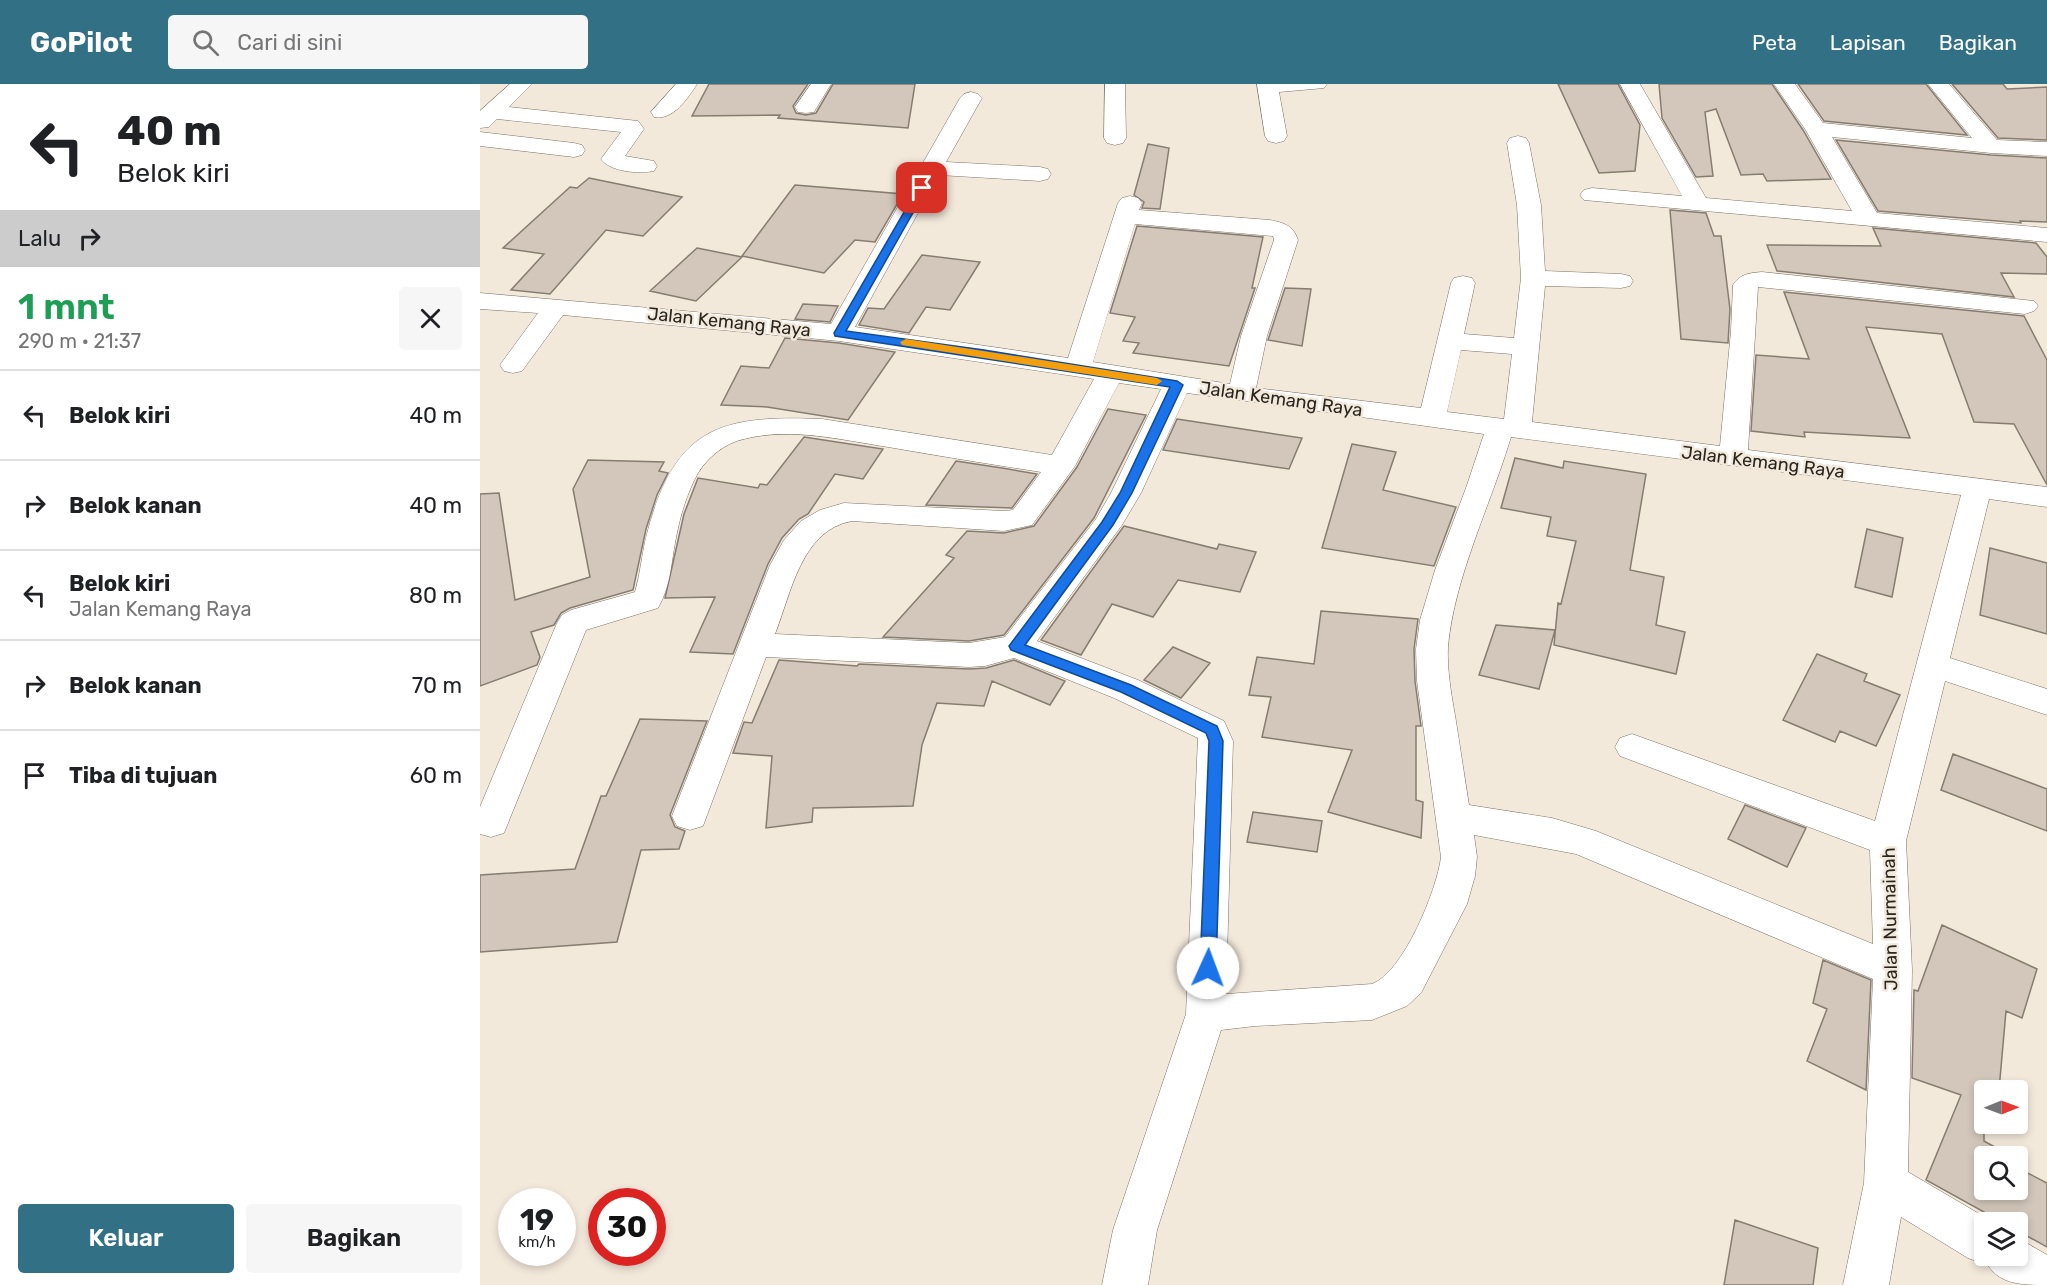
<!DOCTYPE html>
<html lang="id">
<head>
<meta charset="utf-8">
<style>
	:root { --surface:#fff; --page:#f6f6f6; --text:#202124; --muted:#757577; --line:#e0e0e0; --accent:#327086 }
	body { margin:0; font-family:Rubik,sans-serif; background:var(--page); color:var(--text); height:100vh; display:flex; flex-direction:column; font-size:22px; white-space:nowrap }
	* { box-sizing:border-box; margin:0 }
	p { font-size:20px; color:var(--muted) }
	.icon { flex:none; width:33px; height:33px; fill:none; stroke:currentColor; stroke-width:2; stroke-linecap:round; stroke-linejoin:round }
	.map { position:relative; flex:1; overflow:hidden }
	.details { display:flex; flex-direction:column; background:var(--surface); width:480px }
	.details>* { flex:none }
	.hud { background:#fff; color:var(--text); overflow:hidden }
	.needle { width:39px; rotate:89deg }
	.controls { position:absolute; left:1494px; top:996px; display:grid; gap:12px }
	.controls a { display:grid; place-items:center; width:54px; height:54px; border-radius:6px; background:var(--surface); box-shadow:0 3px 9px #0003; font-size:30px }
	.speed { position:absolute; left:18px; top:1104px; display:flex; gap:12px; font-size:30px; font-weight:700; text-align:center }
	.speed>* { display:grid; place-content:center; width:78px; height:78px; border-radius:50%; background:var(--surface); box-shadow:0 3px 9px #0003; line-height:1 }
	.speed small { font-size:15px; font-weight:400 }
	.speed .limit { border:9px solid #d22; background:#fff; color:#111 }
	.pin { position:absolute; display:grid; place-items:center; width:51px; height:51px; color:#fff; margin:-26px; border-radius:12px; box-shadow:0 3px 9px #0006 }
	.me { position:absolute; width:66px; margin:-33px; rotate:2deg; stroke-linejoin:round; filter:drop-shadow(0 0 4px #0008) }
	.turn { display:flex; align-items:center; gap:21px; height:126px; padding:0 18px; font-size:27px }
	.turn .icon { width:78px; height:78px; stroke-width:2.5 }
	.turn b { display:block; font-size:42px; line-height:51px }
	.then { display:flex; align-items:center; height:57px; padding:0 18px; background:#0003; gap:12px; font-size:22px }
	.round { display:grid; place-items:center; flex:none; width:63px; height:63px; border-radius:6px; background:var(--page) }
	.overview { display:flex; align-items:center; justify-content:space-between; height:102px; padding:0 18px }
	h1 { font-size:36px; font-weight:600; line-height:45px; color:#1e9e55 }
	.button { display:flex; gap:12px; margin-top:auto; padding:12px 18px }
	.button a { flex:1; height:69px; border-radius:6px; background:var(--accent); color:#fff; font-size:24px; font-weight:600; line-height:69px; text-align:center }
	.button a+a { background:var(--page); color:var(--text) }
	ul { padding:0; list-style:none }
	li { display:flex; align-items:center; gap:18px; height:90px; padding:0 18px; border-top:2px solid var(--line) }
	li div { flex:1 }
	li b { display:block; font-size:22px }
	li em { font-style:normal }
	header { display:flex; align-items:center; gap:36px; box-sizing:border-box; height:84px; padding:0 30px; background:var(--accent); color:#fff }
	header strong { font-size:28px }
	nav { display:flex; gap:33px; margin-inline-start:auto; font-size:21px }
	.search { width:420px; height:54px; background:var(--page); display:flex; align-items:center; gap:15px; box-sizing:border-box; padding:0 21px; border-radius:6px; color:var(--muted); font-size:22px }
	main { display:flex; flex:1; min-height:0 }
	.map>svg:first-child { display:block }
</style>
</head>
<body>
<header>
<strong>GoPilot</strong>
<div class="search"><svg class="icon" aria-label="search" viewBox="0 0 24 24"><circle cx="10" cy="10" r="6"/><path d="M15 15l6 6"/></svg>Cari di sini</div>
<nav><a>Peta</a><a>Lapisan</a><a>Bagikan</a></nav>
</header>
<main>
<section class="details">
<div class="hud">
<div class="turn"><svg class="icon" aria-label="left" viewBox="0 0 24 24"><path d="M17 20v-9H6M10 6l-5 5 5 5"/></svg><div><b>40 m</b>Belok kiri</div></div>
<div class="then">Lalu<svg class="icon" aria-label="right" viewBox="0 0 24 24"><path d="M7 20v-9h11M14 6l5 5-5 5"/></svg></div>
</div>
<div class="overview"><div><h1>1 mnt</h1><p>290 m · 21:37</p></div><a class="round"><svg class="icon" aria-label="close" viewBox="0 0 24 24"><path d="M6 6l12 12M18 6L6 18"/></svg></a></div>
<ul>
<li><svg class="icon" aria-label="left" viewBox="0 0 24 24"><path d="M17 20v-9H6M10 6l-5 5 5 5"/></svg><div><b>Belok kiri</b></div><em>40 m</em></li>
<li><svg class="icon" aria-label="right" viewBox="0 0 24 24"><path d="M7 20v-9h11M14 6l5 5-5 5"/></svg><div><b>Belok kanan</b></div><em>40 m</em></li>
<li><svg class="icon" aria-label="left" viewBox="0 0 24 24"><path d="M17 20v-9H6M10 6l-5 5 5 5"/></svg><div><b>Belok kiri</b><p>Jalan Kemang Raya</p></div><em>80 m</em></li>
<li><svg class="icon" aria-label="right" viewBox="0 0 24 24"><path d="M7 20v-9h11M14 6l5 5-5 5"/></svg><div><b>Belok kanan</b></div><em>70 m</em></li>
<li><svg class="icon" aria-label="arrive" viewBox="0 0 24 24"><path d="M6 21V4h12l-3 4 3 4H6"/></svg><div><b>Tiba di tujuan</b></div><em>60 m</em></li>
</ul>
<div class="button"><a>Keluar</a><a>Bagikan</a></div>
</section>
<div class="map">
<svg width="1567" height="1201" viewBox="0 0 1567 1201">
	<rect width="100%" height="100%" fill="#f3e9db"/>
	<path fill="#d2c7ba" stroke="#867c70" stroke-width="1.5" d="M229,0H328L313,22L316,29L326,31L336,29L353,0H435L428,44L298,34L300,31L212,32Z
		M1078,0H1138L1160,41L1155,87L1119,89Z
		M1179,0H1292L1323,46L1351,95L1287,97L1283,90L1261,91L1236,25L1225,28L1233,92L1216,93L1182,34Z
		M1318,0H1446L1487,51L1344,37Z
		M1472,0H1523L1527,5L1567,3V56L1518,54Z
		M1356,56L1511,71L1567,74V138L1540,137L1541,139L1398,127Z
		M668,60L689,64L680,125L662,124L664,118L654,111Z
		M109,94L202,113L163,152L126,146L70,210L31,206L64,170L23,164L90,103L97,104Z
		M315,101L423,110L395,158L375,156L344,189L262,172Z
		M1190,126L1226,129L1234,152H1241L1250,225L1248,259L1201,255Z
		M657,142L783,153L772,204H775L749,282L653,269L659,259L643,257L655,233L630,229Z
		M1393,144L1556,159L1567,173V190L1521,189L1534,213L1297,187L1287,161L1401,162Z
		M217,164L262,173L216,217L170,207Z
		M442,171L500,178L470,226L446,223L429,249L379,241L388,224L404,225Z
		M805,204L831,205L822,262L788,256Z
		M1304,208L1544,232L1567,276V401L1534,340L1494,338L1462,250L1386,243L1430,354L1324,348L1325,353L1271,347L1276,271L1329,275Z
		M323,220L358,222L350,238L315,235Z
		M305,254L359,259L415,268L368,336L287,323L241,321L261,282L289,284Z
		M628,325L666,331L614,434L524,551L489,557L403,553L474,474L466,471L487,447L524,449L554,442L597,383Z
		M697,335L822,354L809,385L683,366Z
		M324,353L403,365L383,395L355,390L328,430L319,435L302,454L288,480L253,570L210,568L235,513L185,514L204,430L218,394L278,404L280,400L287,401Z
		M872,360L916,368L903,406L976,423L954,482L842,464Z
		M1035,374L1083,384L1084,377L1166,390L1150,486L1184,493L1176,541L1205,548L1196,590L1074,561L1078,519L1081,520L1096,457L1067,452L1071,433L1021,424Z
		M108,376L184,378L179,387L188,389L177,411L166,445L153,506L90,524L81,529L74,541L51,548L60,573L57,581L0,602V410L19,409L35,516L110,493L93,405Z
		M476,377L522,384L557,390L532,424L446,421Z
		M644,442L737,465L739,460L776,468L760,508L698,496L673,533L632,520L601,571L561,556Z
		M1387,445L1423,454L1412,513L1375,503Z
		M1510,464L1567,479V550L1500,531Z
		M841,527L938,535L934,565L935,597L941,642H936V716L943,718L941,754L848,728L872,666L782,653L791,613L769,611L777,573L834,580Z
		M1016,541L1075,546L1059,605L999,591Z
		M693,563L730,579L701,614L664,596Z
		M1337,570L1387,590L1384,597L1420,611L1396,662L1360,647L1355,658L1303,636Z
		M299,576L377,582L379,580L489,585L506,584L534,576L585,597L570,621L512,597L504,622L457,619L442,661L433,722L333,724L332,738L286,744L292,672L253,669L264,638L272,639Z
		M160,635L227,637L190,731L195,743L205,747L199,765L161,766L137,858L0,868V791L95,785L121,712H126Z
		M1473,670L1567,705V747L1461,706Z
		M1265,721L1326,744L1307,783L1248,755Z
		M773,728L842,737L837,768L767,758Z
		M1462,841L1557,885L1542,934L1526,927L1519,1006H1504V1057L1522,1067L1520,1072H1504V1106H1538V1084L1567,1099V1163L1538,1147V1138H1522L1446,1096L1481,1011L1432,994L1434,906L1438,907Z
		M1343,876L1391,896L1386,1006L1327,977L1347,925L1333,919Z
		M1255,1136L1338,1164L1333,1201H1244Z"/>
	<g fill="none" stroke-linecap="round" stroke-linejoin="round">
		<defs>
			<path id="minor" d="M30,0H52L29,23L158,37L164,45L145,72L174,77L177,82L174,87C159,90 130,88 121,75L141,48L17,35L9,43L0,44V27Z
				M196,0H217C208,14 193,37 174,33L171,28Z
				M331,0H351L334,28L326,29L318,28L315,23Z
				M625,0H645L646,54L643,59L635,61L627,59L624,54Z
				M777,0H847L844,4L799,8L807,52L804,57L796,59L788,57L785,52Z
				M1140,0H1160L1226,114L1372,127L1325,45L1294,0H1315L1343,39L1492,54L1448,0H1469L1517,56L1567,58V72L1511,69L1352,53L1397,129L1567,144V158L1104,116L1100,111L1104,106L1112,104L1202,112Z
				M491,8L498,10L502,14L466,78L560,83L568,85L571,90L568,95L560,97L459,91L375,243L588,274L638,119L642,114L650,112L658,114L662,119L659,126L790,136C804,139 813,141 818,156L787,252L776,304L941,324L971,199L974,194L983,192L992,194L995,199L984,250L1034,254L1041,194L1037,121L1027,59L1030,54L1038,52L1046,54L1049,59L1061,121L1065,187L1141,190L1150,192L1153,197L1150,202L1141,204L1065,202L1052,338L1240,362L1251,247L1253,201C1260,190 1269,189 1282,188L1554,217L1558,222L1554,227L1545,230L1278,203L1268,366L1567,403V423L1509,415L1470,574L1567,605V631L1465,597L1426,757L1432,886L1428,1088L1513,1138H1504V1172H1538V1154L1567,1171V1201C1544,1201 1518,1201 1507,1179L1504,1180L1488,1174L1421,1133L1409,1201H1363L1384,1099L1393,895L1096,770L994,751L997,773L995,792L987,820L941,909L927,922L892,936L775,942L741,946L677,1146L668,1201H622L633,1146L706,930L718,654L634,614L534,574L505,582L489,583L286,573L223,742L210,746L197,742L192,732L290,481L304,456L321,437L340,426L364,419L524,427L533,426L561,388C510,380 459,372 408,363C362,356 311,343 264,355C245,359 228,373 218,389C207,409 200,432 196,454C191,478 191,502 178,524L106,546L24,749L11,753L0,750V723L77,539L82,531L91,526L155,508C161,488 162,466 168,446C196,342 242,331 342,335L572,371L614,295L359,257L83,231L42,287L33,289L24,287L20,281L58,229L0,225V209L351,240L480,14L484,10ZM655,140L793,152L794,156L761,252L750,300L613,278ZM981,266L1032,270L1024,335L967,328ZM639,299L681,305L631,409L616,435L525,553L489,559L295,550C311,510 321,446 372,437L524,447L552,441L595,382ZM707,309L1004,350L986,404L955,486L940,536L936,565L937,597L961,773C957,806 923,889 892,900L746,910L753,657L744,637L658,596L557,557L642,441L661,409ZM1031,353L1481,411L1395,737L1152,650L1140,654L1135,663L1140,672L1390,766L1393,860L1116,747L1072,734L989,721C984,691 980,661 975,631C971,609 967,585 968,563C974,494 1011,420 1031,353Z
				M0,48L94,59L102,61L105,66L102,71L94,73L0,62Z"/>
		</defs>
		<use href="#minor" stroke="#7b7165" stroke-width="1"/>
		<use href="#minor" fill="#fff" fill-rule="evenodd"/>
	</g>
	<path fill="#1a73e8" stroke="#114b97" stroke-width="1.5" d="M442,101L447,104L366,247L504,266L697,297L703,301L652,409L633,441L545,561L651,601L737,642L743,657L736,884L733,889L728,891L722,889L720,884L729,657L726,649L641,608L531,566L529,562L622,438L640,409L690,303L355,252L354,249L438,104Z"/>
	<path fill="#f59e0b" d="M426,255L677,294L682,297L677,301L422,261L420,258Z"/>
	<g text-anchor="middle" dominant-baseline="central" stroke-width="5" stroke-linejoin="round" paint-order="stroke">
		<g font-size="18" fill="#292520" stroke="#f3e9db">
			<text transform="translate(249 238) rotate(6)">Jalan Kemang Raya</text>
			<text transform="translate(801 315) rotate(8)">Jalan Kemang Raya</text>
			<text transform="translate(1283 378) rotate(7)">Jalan Kemang Raya</text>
			<text transform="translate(1410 835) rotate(-91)">Jalan Nurmainah</text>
		</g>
	</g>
</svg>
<div class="controls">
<a><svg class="needle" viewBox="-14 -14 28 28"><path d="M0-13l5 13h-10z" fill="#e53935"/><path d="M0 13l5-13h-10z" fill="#757577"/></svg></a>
<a><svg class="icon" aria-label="search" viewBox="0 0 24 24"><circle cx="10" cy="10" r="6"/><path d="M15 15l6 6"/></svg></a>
<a><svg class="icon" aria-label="layers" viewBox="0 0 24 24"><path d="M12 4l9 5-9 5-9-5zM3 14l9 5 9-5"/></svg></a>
</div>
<div class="speed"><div>19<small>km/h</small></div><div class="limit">30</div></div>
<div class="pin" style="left:442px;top:104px;background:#d93025"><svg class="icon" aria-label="arrive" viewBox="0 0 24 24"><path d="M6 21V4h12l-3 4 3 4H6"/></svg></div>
<svg class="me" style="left:728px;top:884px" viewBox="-20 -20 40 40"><circle r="19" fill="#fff"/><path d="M0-13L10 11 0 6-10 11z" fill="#1a73e8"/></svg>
</div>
</main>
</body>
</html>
